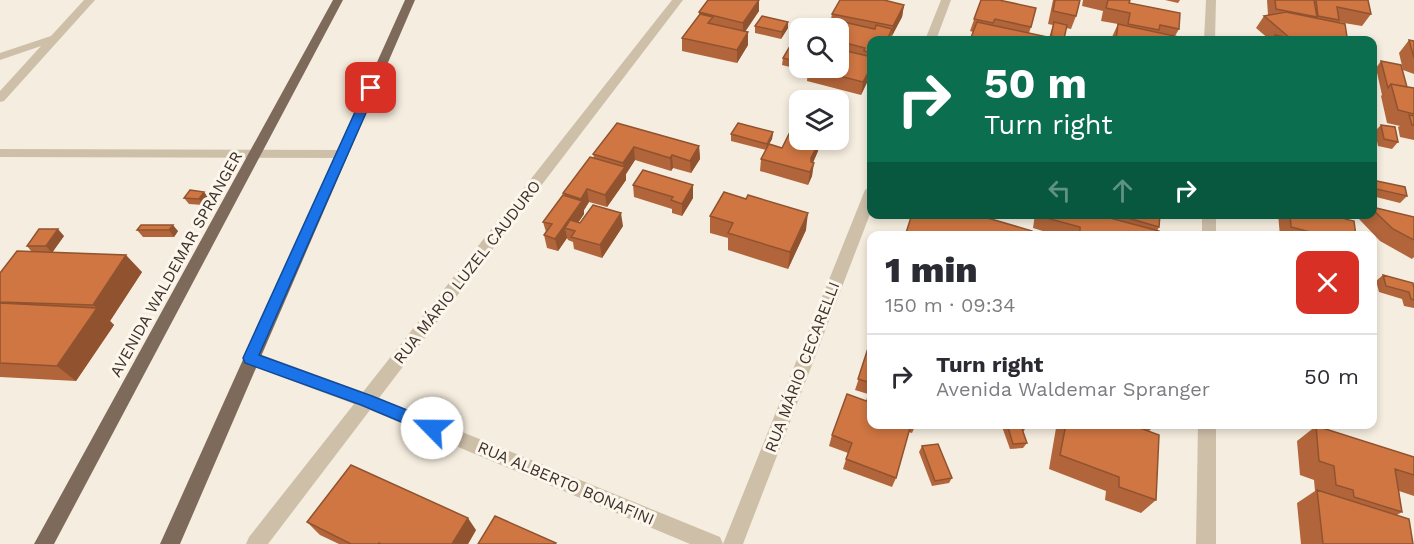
<!DOCTYPE html>
<html lang="en">
<head>
<meta charset="utf-8">
<style>
	:root { --surface:#fff; --page:#f7f7f7; --text:#2b2b33; --muted:#7c7c81; --line:#e1e1e2 }
	body { margin:0; font-family:"Work Sans",sans-serif; background:var(--page); color:var(--text); height:100vh; display:flex; flex-direction:column; font-size:22px; white-space:nowrap }
	* { box-sizing:border-box; margin:0 }
	p { font-size:20px; color:var(--muted) }
	.icon { flex:none; width:33px; height:33px; fill:none; stroke:currentColor; stroke-width:2; stroke-linecap:round; stroke-linejoin:round }
	.map { position:relative; flex:1; overflow:hidden }
	.side { position:absolute; left:867px; top:231px; width:510px; height:198px; display:flex; flex-direction:column; background:var(--surface); border-radius:12px; box-shadow:0 3px 9px #0003 }
	.side>* { flex:none }
	.banner { position:absolute; left:867px; top:36px; width:510px; height:183px; border-radius:12px; box-shadow:0 3px 9px #0003; background:#0b6e4f; color:#fff; overflow:hidden }
	.fabs { position:absolute; left:789px; top:18px; display:grid; gap:12px }
	.fabs a { display:grid; place-items:center; width:60px; height:60px; border-radius:12px; background:var(--surface); box-shadow:0 3px 9px #0003; font-size:30px }
	.pin { position:absolute; display:grid; place-items:center; width:51px; height:51px; color:#fff; margin:-26px; border-radius:12px; box-shadow:0 3px 9px #0006 }
	.me { position:absolute; width:66px; margin:-33px; rotate:293deg; stroke-linejoin:round; filter:drop-shadow(0 0 4px #0008) }
	.turn { display:flex; align-items:center; gap:21px; height:126px; padding:0 18px; font-size:27px }
	.turn .icon { width:78px; height:78px; stroke-width:2.5 }
	.turn b { display:block; font-size:42px; line-height:51px }
	.lanes { display:flex; align-items:center; height:57px; padding:0 18px; background:#0003; justify-content:center; gap:30px; direction:ltr }
	.lanes .off { opacity:.35 }
	.round { display:grid; place-items:center; flex:none; width:63px; height:63px; border-radius:12px; background:var(--page) }
	.headline { display:flex; align-items:center; justify-content:space-between; height:102px; padding:0 18px }
	h1 { font-size:36px; font-weight:800; line-height:45px }
	ul { padding:0; list-style:none }
	li { display:flex; align-items:center; gap:18px; height:84px; padding:0 18px; border-top:2px solid var(--line) }
	li div { flex:1 }
	li b { display:block; font-size:22px }
	li em { font-style:normal }
	.map>svg:first-child { display:block }
</style>
</head>
<body>
<div class="map">
<svg width="1414" height="544" viewBox="0 0 1414 544">
	<rect width="100%" height="100%" fill="#f5eddf"/>
	<g fill="none" stroke-linecap="round" stroke-linejoin="round">
		<path fill="#cebfa9" fill-rule="evenodd" d="M84,0H95L4,101L0,102V91L41,46L0,60V53L51,36Z
			M672,0H683L379,398L720,537L723,544H690L370,410L268,544H246L249,537L354,404L245,363L243,358L245,353L251,351L363,392Z
			M941,0H951L936,40H925Z
			M1206,0H1216L1215,40H1204Z
			M0,149L342,150L349,154L342,158L0,157Z
			M872,185V209L743,544H723L865,190Z
			M1202,214H1216V236H1202Z
			M1198,424H1216V544H1196Z"/>
		<path fill="#7e6a5a" fill-rule="evenodd" d="M333,0H343L54,544H34Z
			M405,0H415L180,544H160Z"/>
	</g>
	<path fill="#b2653a" d="M708,0H759V11L745,31L748,45L737,63L682,51V38L699,15V12Z
		M981,0L1031,27L1029,33L1049,38L1053,25L1048,24L1053,0H1080L1076,16L1071,29L1066,28L1064,40H970L973,32L970,31Z
		M1083,0H1130L1129,3L1179,29L1175,36L1179,40H1111L1112,37L1118,24L1101,21L1103,11L1082,6Z
		M1165,0H1180L1178,3Z
		M1267,0H1368L1371,14L1362,26L1338,22L1345,40H1270L1256,28L1264,16L1268,15Z
		M904,5L902,17L890,38L872,40V72L861,95L807,81L808,68H838V28L828,24L831,19L832,14Z
		M788,22V28L781,39L755,33V26Z
		M1409,40L1414,41V74L1403,70L1399,53Z
		M800,48V60H798L794,68L782,65L783,58Z
		M1381,61L1407,87L1414,88V140L1400,137L1398,127L1400,126L1387,123L1381,96L1382,95L1376,68Z
		M617,123L699,146L700,159L691,173L673,168L671,171L635,160L626,174V180L607,207L589,202L584,210V214L578,223L623,226L602,258L574,249L573,242L568,240L567,238L558,251L547,248L544,235L546,232L543,222L564,195L563,193L594,158L593,154Z
		M1381,125L1398,142L1392,149L1378,146L1375,131Z
		M773,132L772,139L769,144L782,148L818,151L813,163L812,176L808,185L760,171L761,159L766,150L731,141V134Z
		M1372,180L1407,196L1400,203L1372,196Z
		M633,185H693V198L682,216L672,213V209L634,197Z
		M184,198H209L203,205L189,204Z
		M1372,207L1414,217V257L1412,259L1380,241L1359,219L1363,214H1372Z
		M1035,214H1160L1159,227L1157,231L1158,236H1059L1033,228Z
		M1278,214H1349L1348,215H1345V219L1356,236H1280Z
		M710,216L806,230L788,269L728,250V238L710,233Z
		M141,225L178,231L174,237H143L137,230Z
		M64,236L52,252L142,272L110,321L114,325L76,381L0,377V273L32,252L27,246Z
		M1383,275L1414,288V308L1404,306L1402,299L1379,292L1376,281Z
		M872,339V408L869,414L872,424H916L912,433L909,432L896,478L892,487L843,469L848,453L829,446L832,435L866,401L868,394L855,390Z
		M1001,424H1027L1024,431H1023L1027,443L1023,448L1010,449Z
		M1045,424H1153V427L1149,431L1156,500L1141,513L1105,500L1106,491L1049,469L1056,428Z
		M1316,426L1414,457V496L1399,491L1402,512L1397,515L1413,544H1301L1297,503L1315,491L1314,480L1300,475L1297,441Z
		M922,446L952,478L949,483L932,486L919,452Z
		M307,522L476,530L468,544H339L320,535Z"/>
	<path fill="#91532f" d="M759,0V11L743,35V23Z
		M904,5L902,17L891,38L893,26Z
		M788,22V28L781,39L782,32Z
		M748,32V45L737,63V50Z
		M799,54L798,60L794,68L795,61Z
		M872,65V72L861,95L863,82Z
		M773,132L772,139L766,150L767,144Z
		M820,140L818,151L809,171L811,158Z
		M699,146L700,159L691,173L690,161Z
		M634,147L635,160L626,174V180L607,207L605,195L624,169L623,163Z
		M672,155L673,168L671,171L670,158Z
		M814,163L812,176L808,185L810,172Z
		M693,185V198L682,216V204Z
		M587,189L589,202L584,210V214L573,230L565,228L567,238L558,251L555,239L581,202V199Z
		M204,192L209,198L203,205L199,199Z
		M621,213L623,226L602,258L600,245Z
		M808,213L806,230L788,269L790,252Z
		M173,225L178,231L174,237L169,230Z
		M58,229L64,236L52,253L46,246Z
		M126,255L142,272L110,321L114,325L76,381L57,366L97,308L93,305Z
		M468,518L476,530L468,544H452Z"/>
	<path fill="#cf7643" stroke="#91532f" stroke-width="1.5" d="M708,0H759L743,23L699,12Z
		M840,0H884L904,5L893,26L832,14Z
		M981,0H999L1036,8L1031,27L995,19L993,23L974,19Z
		M1055,0H1080L1076,16L1053,11Z
		M1108,0H1130L1129,3L1180,13L1179,29L1160,25L1159,30L1128,24L1130,13L1106,8Z
		M1275,0H1314L1317,17L1276,9Z
		M1316,0H1368L1371,14L1337,7L1339,20L1318,16Z
		M1286,12L1345,24L1347,37L1337,40H1275V35L1290,38L1264,16Z
		M700,14L713,17L708,23L748,32L737,50L682,38Z
		M762,16L788,22L782,32L755,26Z
		M830,19L875,29L876,25L892,29L887,40H872V53L864,51L865,48L838,41V28H825Z
		M815,21L828,24L825,28H811Z
		M977,22L1052,38L1051,40H970Z
		M1054,22L1067,25L1064,39L1051,36Z
		M1118,24L1179,37V40H1116Z
		M1409,40L1414,41V58Z
		M790,46L800,48V54L795,61L783,58Z
		M838,49L872,57V65L863,82L808,68H838Z
		M1381,61L1401,65L1407,87L1391,84L1388,88Z
		M1391,84L1414,88V114L1398,110Z
		M1409,115L1414,116V125H1412Z
		M617,123L699,146L690,161L672,155L670,158L634,147L623,163L593,154Z
		M738,123L773,132L767,144L731,134Z
		M1381,125L1395,127L1398,142L1384,139Z
		M791,130L800,133V140H820L811,158V162L814,163L810,172L761,159L769,144L782,148Z
		M590,157L625,167L605,195L587,189L581,199L563,193Z
		M643,170L693,185L682,204L671,200L673,197L633,185Z
		M1372,180L1405,187L1407,196L1372,188Z
		M190,190L204,192L199,199L184,198Z
		M724,192L746,199L748,195L808,213L790,252L728,233L733,223L710,216Z
		M563,195L582,201L555,239L544,235L552,224L543,222Z
		M593,205L621,213L600,245L571,237L575,231L565,228L570,220L580,223Z
		M1372,207L1414,217V240L1393,229L1372,209Z
		M912,214H974L1032,231L1031,236H905Z
		M1039,214H1095L1159,231L1158,236H1089L1080,233V227L1039,216Z
		M1114,214H1160L1159,227Z
		M1290,214H1345V219L1354,221L1356,236H1325L1291,227Z
		M141,225H173L169,230H137Z
		M39,229H58L46,246H27Z
		M17,251L126,255L93,305L0,302V273Z
		M1383,275L1413,283L1414,288V300L1411,299L1409,292L1386,286Z
		M0,303L97,308L57,366L0,363Z
		M871,339H872V396L868,395L871,383L858,379Z
		M847,394L872,403V408L869,414L872,415V424H899L910,428L896,478L846,459L852,443L832,435Z
		M1007,424H1027L1021,426L1027,443L1013,444Z
		M1066,424H1129L1159,435L1156,500L1119,487V477L1060,455Z
		M1316,426L1414,457V475L1395,469L1402,512L1354,497L1353,490L1336,485L1334,466L1319,461Z
		M938,444L952,478L935,481L922,446Z
		M351,465L468,518L452,544H381L379,543L378,544H351L307,522Z
		M1317,490L1409,519L1413,544H1323Z
		M495,516L556,543L555,544H478Z"/>
	<path fill="#1a73e8" stroke="#114b97" stroke-width="1.5" d="M371,84L377,88L259,355L372,396L437,422L439,428L437,433L432,435L361,405L245,363L243,358L366,88Z"/>
	<g text-anchor="middle" dominant-baseline="central" stroke-width="6" stroke-linejoin="round" paint-order="stroke">
		<g font-size="16" fill="#3b312a" stroke="#fcf6ec">
			<text transform="translate(176 264) rotate(-61)">AVENIDA WALDEMAR SPRANGER</text>
			<text transform="translate(467 272) rotate(-52)">RUA MÁRIO LUZEL CAUDURO</text>
			<text transform="translate(802 367) rotate(-69)">RUA MÁRIO CECARELLI</text>
			<text transform="translate(566 483) rotate(23)">RUA ALBERTO BONAFINI</text>
		</g>
	</g>
</svg>
<div class="fabs">
<a><svg class="icon" aria-label="search" viewBox="0 0 24 24"><circle cx="10" cy="10" r="6"/><path d="M15 15l6 6"/></svg></a>
<a><svg class="icon" aria-label="layers" viewBox="0 0 24 24"><path d="M12 4l9 5-9 5-9-5zM3 14l9 5 9-5"/></svg></a>
</div>
<div class="pin" style="left:371px;top:88px;background:#d93025"><svg class="icon" aria-label="arrive" viewBox="0 0 24 24"><path d="M6 21V4h12l-3 4 3 4H6"/></svg></div>
<svg class="me" style="left:432px;top:428px" viewBox="-20 -20 40 40"><circle r="19" fill="#fff"/><path d="M0-13L10 11 0 6-10 11z" fill="#1a73e8"/></svg>
<div class="banner">
<div class="turn"><svg class="icon" aria-label="right" viewBox="0 0 24 24"><path d="M7 20v-9h11M14 6l5 5-5 5"/></svg><div><b>50 m</b>Turn right</div></div>
<div class="lanes"><svg class="icon off" aria-label="left" viewBox="0 0 24 24"><path d="M17 20v-9H6M10 6l-5 5 5 5"/></svg><svg class="icon off" aria-label="ahead" viewBox="0 0 24 24"><path d="M12 20V5M6 11l6-6 6 6"/></svg><svg class="icon" aria-label="right" viewBox="0 0 24 24"><path d="M7 20v-9h11M14 6l5 5-5 5"/></svg></div>
</div>
<section class="side">
<div class="headline"><div><h1>1 min</h1><p>150 m · 09:34</p></div><a class="round" style="background:#d93025;color:#fff"><svg class="icon" aria-label="close" viewBox="0 0 24 24"><path d="M6 6l12 12M18 6L6 18"/></svg></a></div>
<ul>
<li><svg class="icon" aria-label="right" viewBox="0 0 24 24"><path d="M7 20v-9h11M14 6l5 5-5 5"/></svg><div><b>Turn right</b><p>Avenida Waldemar Spranger</p></div><em>50 m</em></li>
</ul>
</section>
</div>
</body>
</html>
